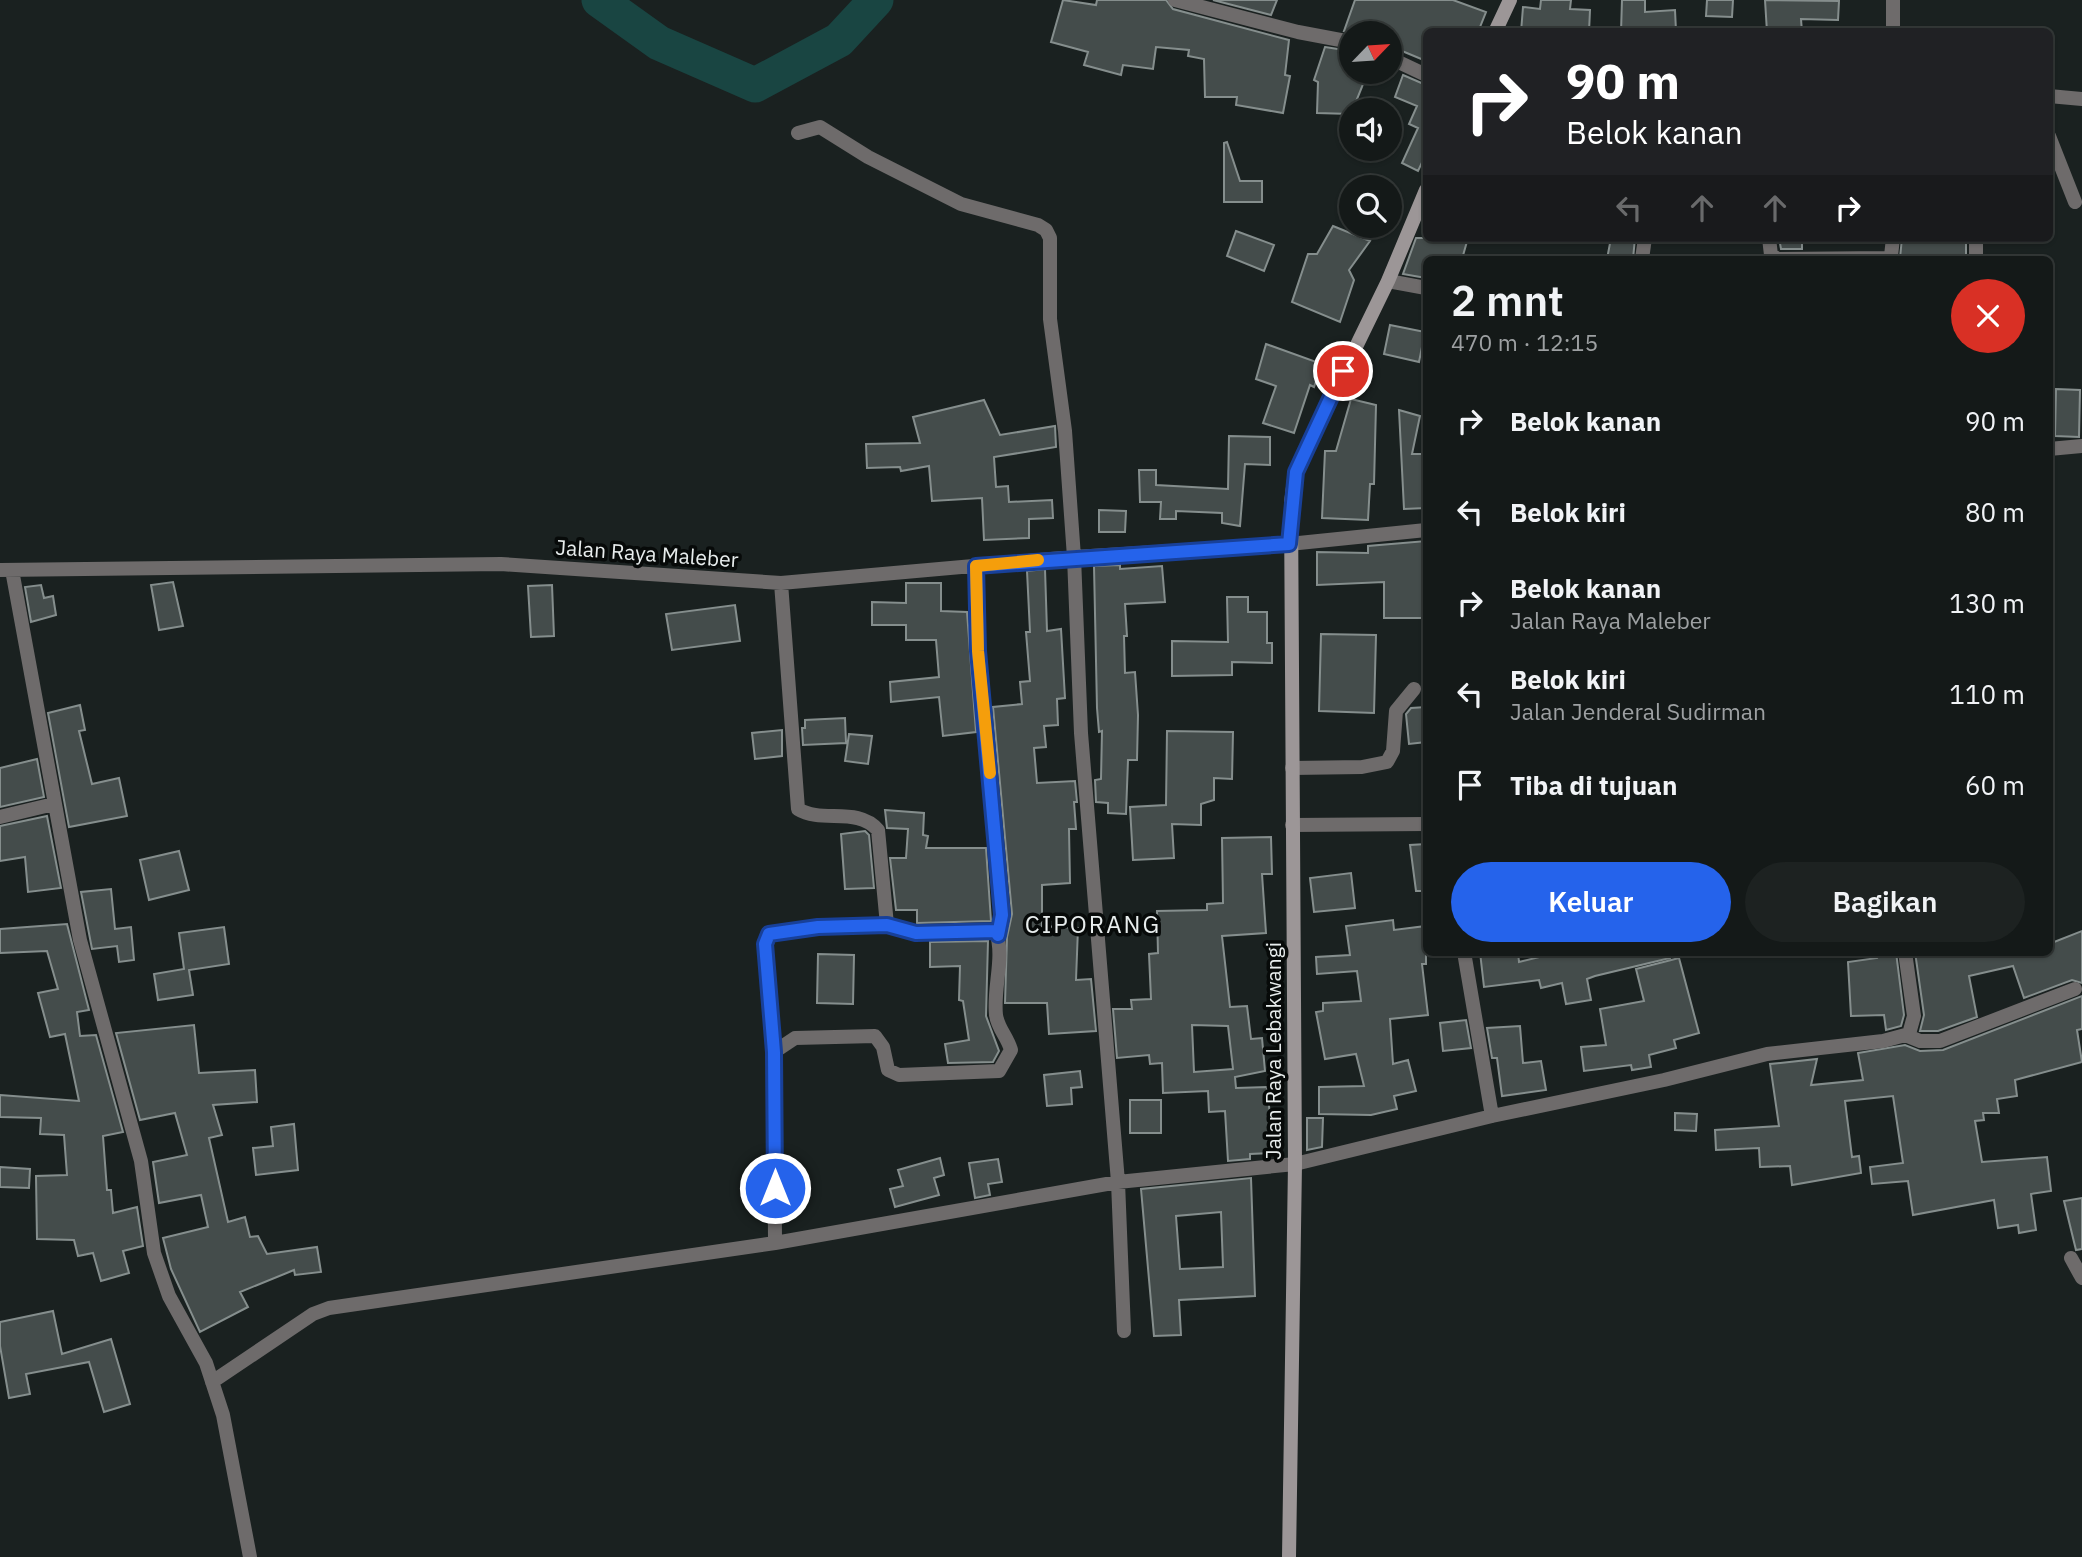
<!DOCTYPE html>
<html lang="id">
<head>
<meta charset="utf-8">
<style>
	:root { --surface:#141918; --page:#1d2221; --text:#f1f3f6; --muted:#9da0a2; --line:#333837; --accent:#2563eb }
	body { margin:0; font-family:"IBM Plex Sans",sans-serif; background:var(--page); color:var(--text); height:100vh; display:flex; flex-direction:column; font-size:26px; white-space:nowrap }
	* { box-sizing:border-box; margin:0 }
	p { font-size:23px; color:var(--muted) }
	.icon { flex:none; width:38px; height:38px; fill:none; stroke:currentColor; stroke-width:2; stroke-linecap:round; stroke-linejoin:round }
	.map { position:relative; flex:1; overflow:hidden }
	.details { position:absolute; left:1423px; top:256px; width:630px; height:700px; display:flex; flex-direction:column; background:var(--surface); border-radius:10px; box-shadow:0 2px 5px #0004,0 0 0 2px var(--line) }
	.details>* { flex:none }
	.banner { position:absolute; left:1423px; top:28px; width:630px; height:214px; border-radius:10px; box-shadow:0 2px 5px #0004,0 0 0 2px var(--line); background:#202124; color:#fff; overflow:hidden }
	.needle { width:46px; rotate:65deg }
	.tools { position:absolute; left:1339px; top:21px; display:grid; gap:14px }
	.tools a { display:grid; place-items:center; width:63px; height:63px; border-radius:50%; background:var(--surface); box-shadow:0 2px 5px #0004,0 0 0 2px var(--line); font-size:35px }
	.pin { position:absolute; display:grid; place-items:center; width:60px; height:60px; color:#fff; margin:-30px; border:4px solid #fff; border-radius:50%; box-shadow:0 2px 7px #0007 }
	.me { position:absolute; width:77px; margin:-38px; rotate:0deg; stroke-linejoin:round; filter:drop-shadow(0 0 5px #0008) }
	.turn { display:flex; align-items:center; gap:24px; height:147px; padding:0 28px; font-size:32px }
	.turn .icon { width:91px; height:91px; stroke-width:2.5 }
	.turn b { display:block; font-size:49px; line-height:60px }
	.lanes { display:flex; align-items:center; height:66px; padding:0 28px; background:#0003; justify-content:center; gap:35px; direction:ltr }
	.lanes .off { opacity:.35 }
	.round { display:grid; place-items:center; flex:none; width:74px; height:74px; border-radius:37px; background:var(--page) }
	.summary { display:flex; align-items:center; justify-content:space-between; height:119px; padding:0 28px }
	h1 { font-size:42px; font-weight:600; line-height:52px }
	.primary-button { display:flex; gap:14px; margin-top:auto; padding:14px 28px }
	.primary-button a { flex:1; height:80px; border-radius:42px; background:var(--accent); color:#fff; font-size:28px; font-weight:600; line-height:80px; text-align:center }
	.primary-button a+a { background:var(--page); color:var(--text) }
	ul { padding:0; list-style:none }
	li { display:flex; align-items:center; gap:21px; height:91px; padding:0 28px }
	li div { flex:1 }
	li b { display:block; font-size:26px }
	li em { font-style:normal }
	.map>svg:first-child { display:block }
</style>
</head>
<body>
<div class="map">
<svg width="2082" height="1557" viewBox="0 0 2082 1557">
	<rect width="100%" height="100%" fill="#1a2120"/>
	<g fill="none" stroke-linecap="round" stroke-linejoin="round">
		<path stroke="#194542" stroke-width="35" d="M599,0L659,43L755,85L839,40L876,0"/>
	</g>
	<path fill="#444c4b" stroke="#858e8d" stroke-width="2" fill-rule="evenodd" d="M1063,0L1096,5L1097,0H1166L1173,9L1289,40L1285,75L1290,76L1283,113L1236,105L1237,97H1205L1204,59L1188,56L1189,50L1156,47L1153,69L1123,65L1121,75L1084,65L1088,52L1051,42Z
		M1213,0H1277L1271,15Z
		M1355,0H1453L1486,12L1478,32H1426V61L1390,46V33L1344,31Z
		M1541,0H1571L1570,9L1590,10L1589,32H1521L1523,7L1540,9Z
		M1622,0H1645V12L1675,10L1676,31L1621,32Z
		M1707,0H1733L1732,17L1706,16Z
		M1765,0L1839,1L1838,20L1801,19L1802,32H1767Z
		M1325,47L1351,51V72H1368L1351,114L1317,113L1318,82L1314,80Z
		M1403,75L1426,85V154L1418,171L1402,163L1418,128L1409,124L1417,106L1395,97Z
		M1227,142L1240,181H1262V202H1224V143Z
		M1333,226L1370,241L1349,270L1354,280L1340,322L1292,302L1308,254H1317Z
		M1236,231L1274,245L1264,271L1227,256Z
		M1416,238H1468L1462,259H1426V278L1403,274Z
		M1611,238H1635L1633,259H1607Z
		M1779,238H1802V249H1781Z
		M1902,238H1966V259L1900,258Z
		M1390,325L1425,332L1419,362L1384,354Z
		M1266,344L1322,364L1314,387L1310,385L1294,433L1263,423L1276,386L1256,379Z
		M2056,389L2080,390L2079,437L2055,436Z
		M1351,399L1376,405L1374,484H1370L1368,520L1322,518L1325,451H1336Z
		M984,400L1000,435L1055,426L1056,447L994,457L996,487L1008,486L1009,502L1052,500L1053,518L1029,519V538L984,540L982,498L932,501L929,466L901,471L900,467L867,468L866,444L920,443L913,417Z
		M1399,410L1420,416L1412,454H1426V508L1404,509Z
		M1229,436L1270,437V465L1245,464L1240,526L1222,523V513L1176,511V519H1160L1161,502H1140L1139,470H1156V485L1228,489Z
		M1099,510L1126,511L1125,532H1099Z
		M1426,541V618H1384V582L1317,585V552L1368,553V546Z
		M1120,565V569L1162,566L1165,602L1125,604L1127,636H1124L1125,673L1135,672L1138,715L1137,760H1128L1126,814L1108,813V803L1096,802L1095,780L1101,779L1102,731L1099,732L1097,708L1094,566Z
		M1045,569L1047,631L1061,629L1065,698L1057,699L1058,725L1044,726L1046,747L1034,748L1037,783L1075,781L1077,802H1074L1076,829H1069L1070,883L1042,885V926L1078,928L1076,980L1091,979L1096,1031L1049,1034L1047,1003H1005L1007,937L1012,914L993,707L1022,704L1020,682L1030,681L1026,632H1030L1027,571Z
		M173,582L183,626L159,630L151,585Z
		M906,583H941V611L967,612L976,732L943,736L939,697L891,702L890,682L939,677L936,640H906V625H872V602L906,603Z
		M41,585L44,598L53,596L56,615L31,622L25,587Z
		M552,585L554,636L531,637L528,586Z
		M1227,597H1248V612H1267V643H1272V663L1232,662V675L1172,676V641L1228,642Z
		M735,605L740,641L672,650L666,614Z
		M1321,634L1376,635L1374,713L1319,711Z
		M80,705L85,730L79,731L92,784L119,778L127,816L69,827L48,713Z
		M1426,707V742L1409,744L1406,714L1411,708Z
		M845,718L846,743L803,745L802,728H805V720Z
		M782,730V756L755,759L752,733Z
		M1167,731L1233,732L1232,779L1214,778V800L1201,804V825L1172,824L1174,858L1133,860L1130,807L1166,805Z
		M849,734L872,736L868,764L845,761Z
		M37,759L44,797L0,807V768Z
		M885,810L924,813L923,835L928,836L926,848H986L991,921L917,923V910H896L890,858H906L908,829L887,828Z
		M47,816L61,888L28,892L25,857L0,861V826Z
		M865,831L869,835L874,888L845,889L841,834Z
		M1271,837L1272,874H1262L1266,933L1222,936L1230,1007L1247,1006L1251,1039L1262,1038L1265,1071L1235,1077L1236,1088L1267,1087L1274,1153L1250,1154V1159L1228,1161L1225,1111L1209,1112L1208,1091L1163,1093L1162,1063L1150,1064L1149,1055L1117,1058L1113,1009H1132L1131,1000L1151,999L1149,954L1158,953L1157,911L1207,910V904L1223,903L1222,838ZM1192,1025L1228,1026L1233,1069L1194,1072Z
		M1426,844V891H1416L1410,845Z
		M179,851L189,890L149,900L140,860Z
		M1351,873L1355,908L1314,912L1310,878Z
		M111,889L115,929L131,927L134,960L119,962L117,946L92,949L81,892Z
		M1393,920L1394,930L1426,926V964H1422L1428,1015L1390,1019L1393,1064L1408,1060L1416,1091L1394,1096L1397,1109L1371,1115L1319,1114V1087L1364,1086L1356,1054L1325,1059L1316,1012L1323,1011V1003L1361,1001L1357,971L1317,974L1316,957L1350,955L1346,926Z
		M67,924L89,1010L77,1012L80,1036L96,1035L123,1132L103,1136L107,1190H111L113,1213L137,1207L143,1246L123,1251L129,1273L101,1281L93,1253L78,1256L74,1240L37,1239L36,1176L67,1175L64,1135L40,1134L41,1118L0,1117V1095L79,1101L65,1034L50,1037L38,993L58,989L47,951L0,953V929Z
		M224,927L229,964L189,970L193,995L158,1000L154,974L184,969L179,933Z
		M2082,931V983L2072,980L2024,998L2013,966L1969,976L1977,1017L1938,1031H1920L1924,1015L1915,952H2049V944Z
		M988,941L986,1016L999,1051L993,1062L948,1063L945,1044L969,1040L963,1001L959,1000L960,966L930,967V942Z
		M1480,952H1518L1519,962L1560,952L1563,956L1580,952H1669L1670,958L1595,976L1587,979L1591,1000L1566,1004L1562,983L1541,988L1539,980L1484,987Z
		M1876,952H1896L1904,1015L1901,1026L1886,1030L1884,1015L1851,1016L1848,962L1877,958Z
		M818,954L854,955L853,1004L817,1003Z
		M1679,958L1699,1033L1674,1040L1676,1048L1649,1055L1651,1067L1632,1070L1631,1065L1584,1071L1581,1047L1606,1045L1600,1009L1644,1001L1636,969Z
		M2082,996V1029L2077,1030L2082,1062L2015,1080L2017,1096L1997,1099L1999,1113H1983L1984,1120L1975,1121L1982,1162L2047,1157L2051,1191L2031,1194L2036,1230L2019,1233L2018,1225L1998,1228L1994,1200L1913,1215L1908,1181L1872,1184L1870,1167L1903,1163L1893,1096L1845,1101L1852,1157L1859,1156L1861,1173L1792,1185L1790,1166L1760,1167L1759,1148L1716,1150L1715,1130L1779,1126L1770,1064L1817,1059L1811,1085L1863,1080L1858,1053L1905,1045L1920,1051L1943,1050Z
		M1466,1020L1471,1048L1443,1051L1440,1023Z
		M194,1025L199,1073L255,1070L257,1102L213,1105L222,1135L209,1138L228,1222L245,1217L250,1237L258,1236L267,1254L317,1247L321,1272L295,1275L294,1270L240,1292L248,1307L200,1332L171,1269L163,1238L208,1227L201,1195L159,1203L153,1162L187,1155L175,1113L140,1120L116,1033Z
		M1520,1026L1523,1063L1541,1061L1546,1090L1502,1096L1497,1058H1492L1487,1028Z
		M1080,1071L1082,1087L1071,1088L1072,1104L1047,1106L1044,1075Z
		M1130,1100H1161V1133H1130Z
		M1675,1113L1697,1114L1696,1131L1675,1130Z
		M1307,1118H1323L1322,1147L1307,1150Z
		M294,1124L298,1170L256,1175L253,1148L273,1146L271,1127Z
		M940,1158L944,1175L934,1178L939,1195L895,1207L890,1189L903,1186L898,1170Z
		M998,1159L1002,1182L988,1184L990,1195L975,1198L969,1163Z
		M0,1167L30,1169L29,1188L0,1187Z
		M1251,1178L1255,1296L1179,1300L1181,1335L1154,1336L1141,1189ZM1221,1212L1223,1267L1180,1269L1176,1216Z
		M2082,1198V1249L2076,1250L2064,1201Z
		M53,1311L62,1354L111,1339L130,1404L104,1412L89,1362L26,1374L30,1394L9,1398L0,1346V1322Z"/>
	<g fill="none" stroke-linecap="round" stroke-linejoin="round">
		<path stroke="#6e6b6b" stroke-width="14" d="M1175,0L1298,32L1351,42
			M1893,0V32
			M1390,58L1426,75
			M2049,96L2082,99
			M798,133L820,127L868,157L961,204L1038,225L1046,230L1050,238V319L1065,431L1074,557L1081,733L1118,1182L1124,1331
			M2049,136L2075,202
			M1769,238L1771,255L1778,259L1887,258L1891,256L1893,238
			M1642,259L1645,238
			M1976,259V238
			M1388,281L1426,288
			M2049,449L2082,446
			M976,566L978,651L1002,915L998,935
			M0,570L501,564L781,583L1074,557L1289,544L1426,530
			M12,570L80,940L141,1161L154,1253L169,1296L206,1363L223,1415L250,1557
			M1292,768L1362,767L1387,762L1393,751L1396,711L1414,689
			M0,817L54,804
			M1292,825L1426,824
			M1464,952L1492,1116
			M1905,1035L1920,1041H1940L2075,989
			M774,1052L765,944L769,934L818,927L887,925
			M775,1243L774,1052L795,1038L875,1036L883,1047L888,1070L899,1075L999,1071L1011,1050C1007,1036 998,1029 996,1015C993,987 1005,958 996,931L916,933L887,925L878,830C857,806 822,824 798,809L781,583
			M2071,1258L2082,1278
			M212,1382L313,1314L329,1308L775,1243L1118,1182L1295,1164L1492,1116L1664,1080L1767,1054L1883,1041L1909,1034L1914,1016L1905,952"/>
		<path stroke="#9c9697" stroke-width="14" d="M1495,32L1510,0
			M1289,1557L1295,1164L1291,503L1295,472L1388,281L1426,190"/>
	</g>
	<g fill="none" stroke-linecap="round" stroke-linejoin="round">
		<defs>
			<path id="route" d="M775,1188L774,1052L765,944L769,934L818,927L887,925L916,933L996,931L998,935L1002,915L978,651L976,566L1289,544L1296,472L1343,371"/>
		</defs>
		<use href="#route" stroke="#184099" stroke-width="18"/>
		<use href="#route" stroke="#2563eb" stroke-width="12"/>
		<path stroke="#f59e0b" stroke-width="12" d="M990,773L978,651L976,566L1038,560"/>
	</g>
	<g text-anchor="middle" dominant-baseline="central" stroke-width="7" stroke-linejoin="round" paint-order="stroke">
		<g font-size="21" fill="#e8eded" stroke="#070a09">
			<text transform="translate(647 553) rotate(4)">Jalan Raya Maleber</text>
			<text transform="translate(1273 1051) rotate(-90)">Jalan Raya Lebakwangi</text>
		</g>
		<g font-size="24" letter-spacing="2" fill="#e8eded" stroke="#070a09">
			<text x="1093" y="924">CIPORANG</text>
		</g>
	</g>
</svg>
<div class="tools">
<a><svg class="needle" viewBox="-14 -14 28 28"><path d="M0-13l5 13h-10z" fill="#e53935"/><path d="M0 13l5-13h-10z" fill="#9da0a2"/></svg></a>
<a><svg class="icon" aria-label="sound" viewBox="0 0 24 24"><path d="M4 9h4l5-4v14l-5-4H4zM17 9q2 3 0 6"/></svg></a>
<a><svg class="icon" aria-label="search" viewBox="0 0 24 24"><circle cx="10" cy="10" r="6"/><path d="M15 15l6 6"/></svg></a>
</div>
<div class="pin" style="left:1343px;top:371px;background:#d93025"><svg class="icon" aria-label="arrive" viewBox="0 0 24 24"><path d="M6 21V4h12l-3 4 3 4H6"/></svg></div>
<svg class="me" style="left:775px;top:1188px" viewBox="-20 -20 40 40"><circle r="17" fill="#2563eb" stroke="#fff" stroke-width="3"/><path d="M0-11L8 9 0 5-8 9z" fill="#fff"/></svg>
<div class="banner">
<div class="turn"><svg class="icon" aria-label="right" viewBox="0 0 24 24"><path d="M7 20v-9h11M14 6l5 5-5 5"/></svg><div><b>90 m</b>Belok kanan</div></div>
<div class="lanes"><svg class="icon off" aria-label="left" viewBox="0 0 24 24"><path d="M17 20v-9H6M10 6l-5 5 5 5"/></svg><svg class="icon off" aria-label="ahead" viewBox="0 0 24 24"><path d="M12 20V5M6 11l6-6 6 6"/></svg><svg class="icon off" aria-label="ahead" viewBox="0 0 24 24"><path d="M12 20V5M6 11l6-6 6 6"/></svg><svg class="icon" aria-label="right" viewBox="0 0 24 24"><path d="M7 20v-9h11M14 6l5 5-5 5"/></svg></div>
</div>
<section class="details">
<div class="summary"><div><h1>2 mnt</h1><p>470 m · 12:15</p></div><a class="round" style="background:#d93025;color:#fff"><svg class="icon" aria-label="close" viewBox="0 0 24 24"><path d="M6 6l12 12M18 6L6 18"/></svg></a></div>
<ul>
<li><svg class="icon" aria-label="right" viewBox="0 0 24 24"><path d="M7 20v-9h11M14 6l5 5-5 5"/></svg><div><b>Belok kanan</b></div><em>90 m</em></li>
<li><svg class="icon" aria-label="left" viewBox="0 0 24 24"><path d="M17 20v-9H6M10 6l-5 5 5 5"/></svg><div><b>Belok kiri</b></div><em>80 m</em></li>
<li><svg class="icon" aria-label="right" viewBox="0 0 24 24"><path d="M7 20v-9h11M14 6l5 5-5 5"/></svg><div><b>Belok kanan</b><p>Jalan Raya Maleber</p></div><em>130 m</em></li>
<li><svg class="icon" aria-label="left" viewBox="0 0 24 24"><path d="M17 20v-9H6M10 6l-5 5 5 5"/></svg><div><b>Belok kiri</b><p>Jalan Jenderal Sudirman</p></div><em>110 m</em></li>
<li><svg class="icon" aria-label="arrive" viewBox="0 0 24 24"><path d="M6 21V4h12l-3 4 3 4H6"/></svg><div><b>Tiba di tujuan</b></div><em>60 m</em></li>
</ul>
<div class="primary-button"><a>Keluar</a><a>Bagikan</a></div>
</section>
</div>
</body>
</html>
